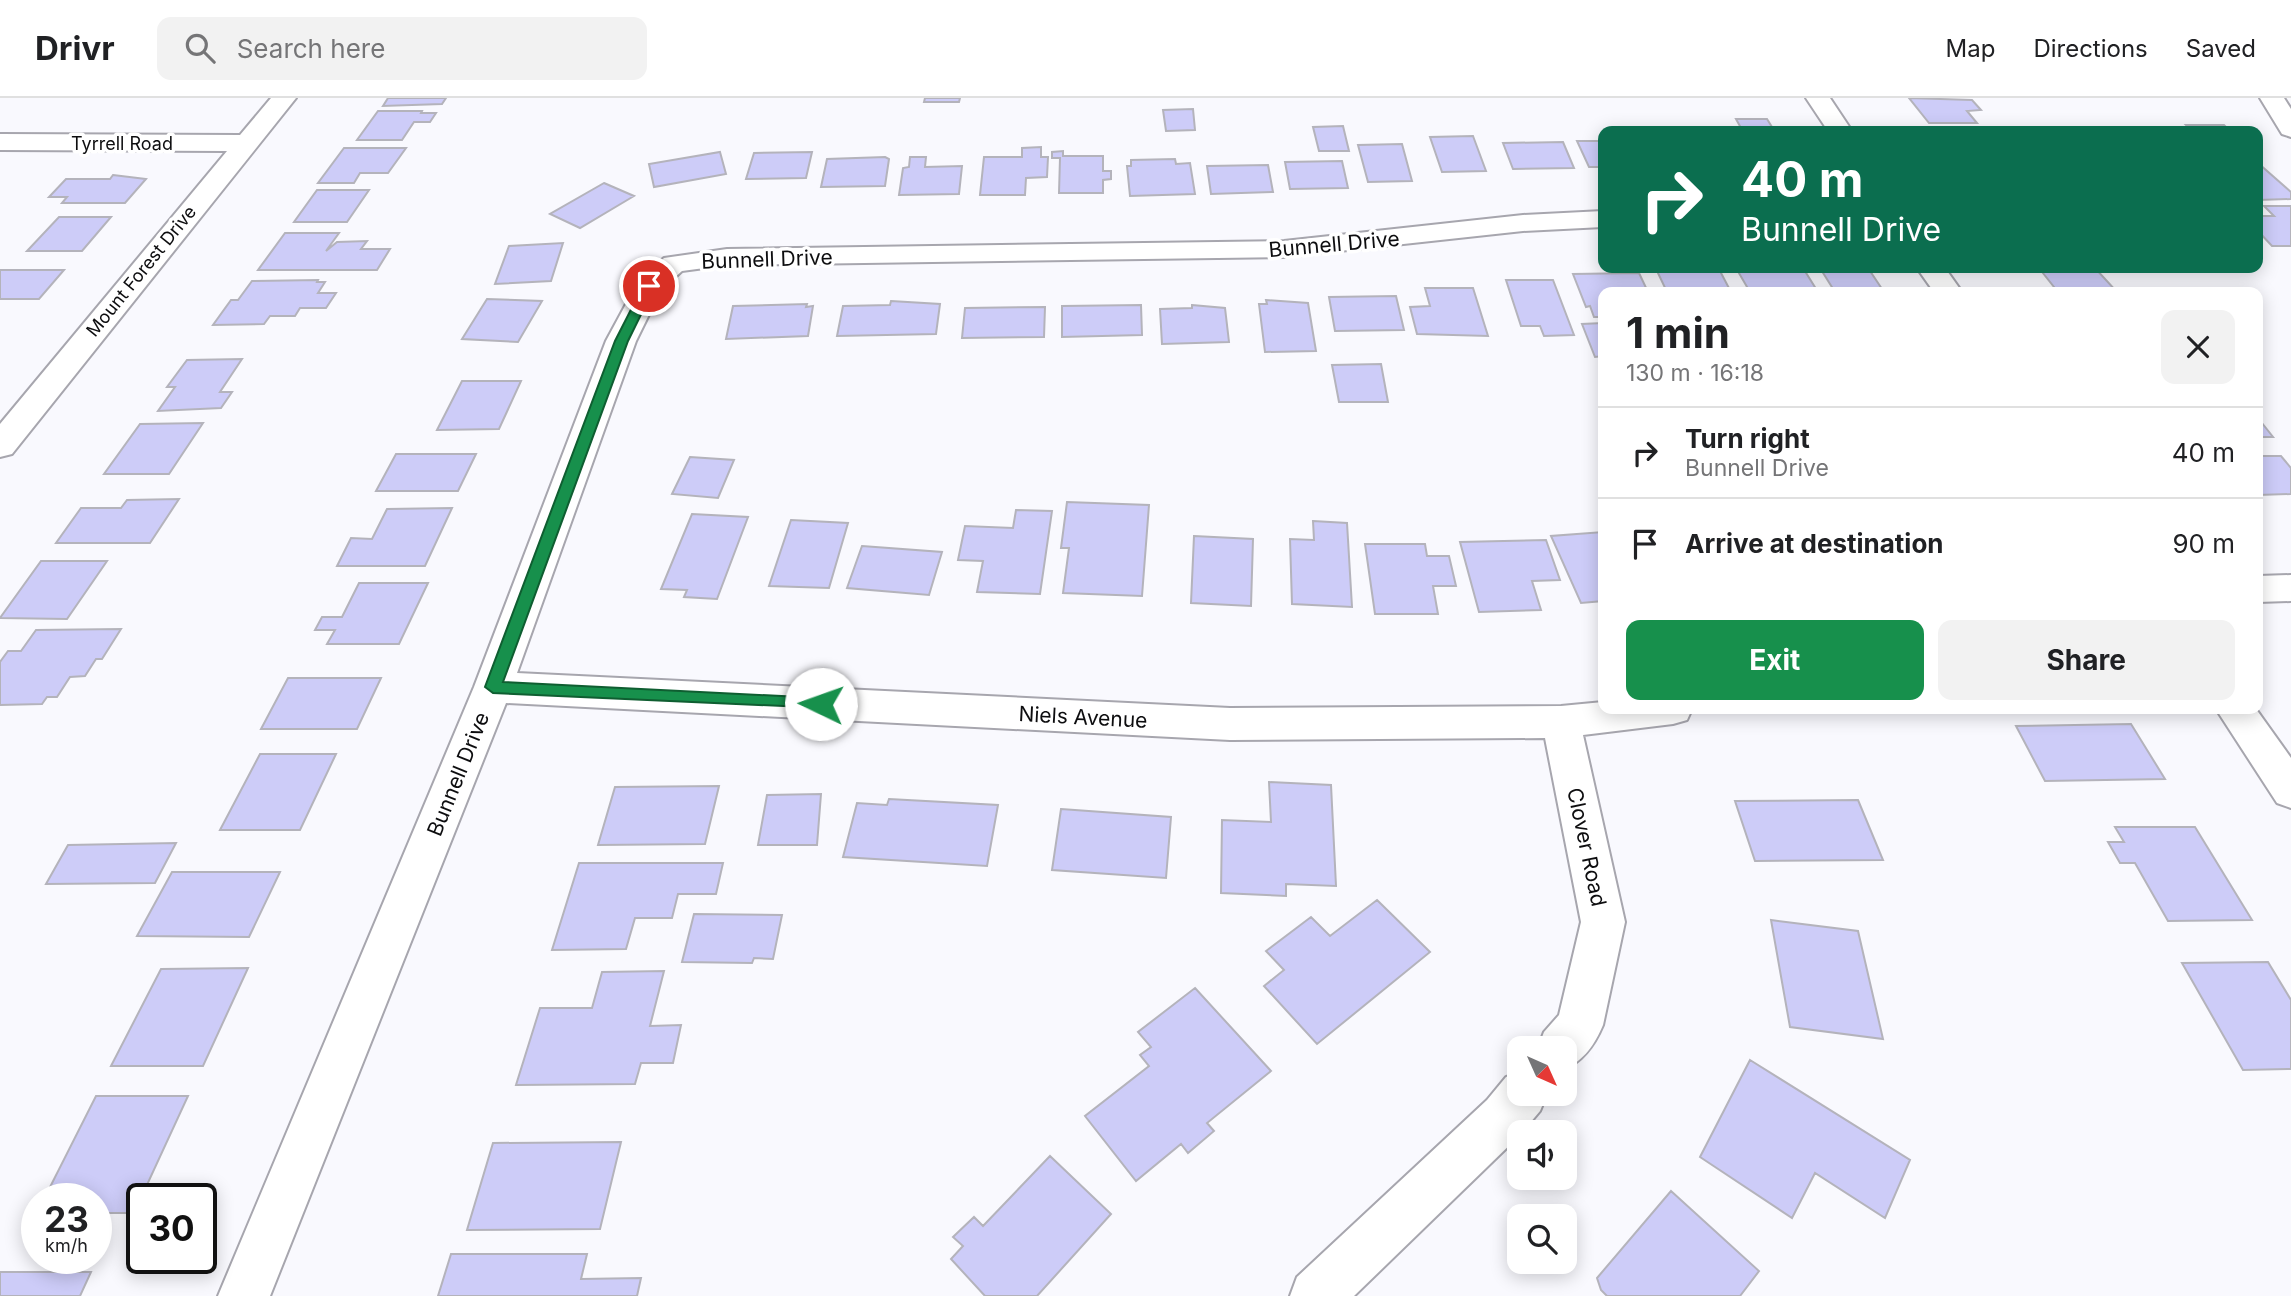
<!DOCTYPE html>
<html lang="en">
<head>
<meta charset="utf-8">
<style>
	:root { --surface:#fff; --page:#f2f2f2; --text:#202124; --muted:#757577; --line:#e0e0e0; --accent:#17904c }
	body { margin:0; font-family:Inter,sans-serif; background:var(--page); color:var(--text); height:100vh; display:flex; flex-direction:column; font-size:26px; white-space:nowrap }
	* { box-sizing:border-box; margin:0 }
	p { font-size:23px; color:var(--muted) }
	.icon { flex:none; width:38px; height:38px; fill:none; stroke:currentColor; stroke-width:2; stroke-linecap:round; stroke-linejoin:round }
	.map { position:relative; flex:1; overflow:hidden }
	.details { position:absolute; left:1598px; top:189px; width:665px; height:427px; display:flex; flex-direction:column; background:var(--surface); border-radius:14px; box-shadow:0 4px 18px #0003 }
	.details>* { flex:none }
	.top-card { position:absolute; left:1598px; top:28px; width:665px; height:147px; border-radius:14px; box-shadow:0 4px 18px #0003; background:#0b6e4f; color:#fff; overflow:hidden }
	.needle { width:46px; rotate:135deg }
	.fabs { position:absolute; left:1507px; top:938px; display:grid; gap:14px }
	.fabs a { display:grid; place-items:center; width:70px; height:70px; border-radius:14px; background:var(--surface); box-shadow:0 4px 18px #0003; font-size:35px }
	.speed { position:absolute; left:21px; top:1085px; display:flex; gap:14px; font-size:35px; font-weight:700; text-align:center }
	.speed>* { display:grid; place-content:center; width:91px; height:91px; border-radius:50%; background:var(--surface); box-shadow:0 4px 18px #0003; line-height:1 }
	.speed small { font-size:18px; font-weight:400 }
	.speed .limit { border:4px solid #111; border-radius:10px; background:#fff; color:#111 }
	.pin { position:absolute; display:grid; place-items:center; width:60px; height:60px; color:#fff; margin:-30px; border:4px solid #fff; border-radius:50%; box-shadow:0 2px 7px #0007 }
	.me { position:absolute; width:77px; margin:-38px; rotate:273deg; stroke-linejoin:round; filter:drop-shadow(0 0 5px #0008) }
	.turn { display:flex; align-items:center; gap:24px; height:147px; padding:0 28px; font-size:32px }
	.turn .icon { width:91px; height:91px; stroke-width:2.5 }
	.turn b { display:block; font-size:49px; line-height:60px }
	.round { display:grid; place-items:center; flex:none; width:74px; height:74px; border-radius:14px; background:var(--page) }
	.summary { display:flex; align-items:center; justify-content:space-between; height:119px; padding:0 28px }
	h1 { font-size:42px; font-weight:700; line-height:52px }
	.button { display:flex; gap:14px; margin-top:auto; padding:14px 28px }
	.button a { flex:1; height:80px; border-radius:14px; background:var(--accent); color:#fff; font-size:28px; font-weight:700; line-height:80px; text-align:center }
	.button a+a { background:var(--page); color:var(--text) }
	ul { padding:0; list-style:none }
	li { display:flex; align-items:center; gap:21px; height:91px; padding:0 28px; border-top:2px solid var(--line) }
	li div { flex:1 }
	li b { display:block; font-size:26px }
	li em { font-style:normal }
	header { display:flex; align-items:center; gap:42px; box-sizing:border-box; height:98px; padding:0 35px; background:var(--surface); border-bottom:2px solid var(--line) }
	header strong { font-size:33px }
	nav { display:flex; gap:38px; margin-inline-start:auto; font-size:24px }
	.search { width:490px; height:63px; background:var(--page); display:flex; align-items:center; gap:18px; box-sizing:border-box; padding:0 24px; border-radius:14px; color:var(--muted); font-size:26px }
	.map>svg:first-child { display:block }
</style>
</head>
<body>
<header>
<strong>Drivr</strong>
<div class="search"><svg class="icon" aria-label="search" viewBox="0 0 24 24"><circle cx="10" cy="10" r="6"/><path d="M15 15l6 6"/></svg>Search here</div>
<nav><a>Map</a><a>Directions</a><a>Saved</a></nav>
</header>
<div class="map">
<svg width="2291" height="1198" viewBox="0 0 2291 1198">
	<rect width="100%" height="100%" fill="#f9f9fe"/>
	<path fill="#cdccf8" stroke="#b4b3bb" stroke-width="2" d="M388,0H446L442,6L383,8Z
		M925,0H960L959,4H924Z
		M1909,0L1972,2L1981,12L1967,13L1977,25H1929Z
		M1193,11L1195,32L1166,33L1163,12Z
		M378,13H422L421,15H436L430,24H414L402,42H357Z
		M1736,21H1767L1772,29H1780L1782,33H1723L1721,30H1741Z
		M2186,27H2224L2230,33H2192Z
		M1343,28L1349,53H1319L1313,29Z
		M1473,38L1486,73L1442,74L1430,39Z
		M1577,43H1603V69H1589Z
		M1563,44L1574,70L1513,71L1503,45Z
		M1402,46L1412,83L1368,84L1358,47Z
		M1041,49V59H1048L1047,79L1026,80L1025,97H980L984,59H1022V50Z
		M344,50H406L388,75H360L354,85H318Z
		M1063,53V58H1103V73H1111V81L1103,82V95H1059L1060,60H1052V54Z
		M720,54L726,76L654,89L649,66Z
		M812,54L806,80L746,81L754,55Z
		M885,59L889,61L885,88L821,89L827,61Z
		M910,59H926L925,69L962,68L959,96L899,97L903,70L909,69Z
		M1175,61L1176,66L1190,65L1195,96L1130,98L1127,68H1131V62Z
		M1342,63L1348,90L1290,91L1285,64Z
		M2258,65L2291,94V101L2258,102Z
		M1268,67L1273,94L1211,96L1207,68Z
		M113,77L146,81L125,105H62L67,99H49L66,81H110Z
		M604,85L634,98L580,130L550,116Z
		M317,92H369L347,124H294Z
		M2264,108H2291V148H2272L2258,133V118H2274Z
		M59,119H111L82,153H27Z
		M285,135H339L326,153L337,144L367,143L361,151H390L377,172H258Z
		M563,145L551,183L495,186L509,148Z
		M1736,170H1803L1818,194H1750Z
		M1820,170H1868L1884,194H1835Z
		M2039,170H2095L2117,194H2058Z
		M0,172H64L39,201H0Z
		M1657,173H1720L1731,194H1667Z
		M1639,175L1648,194H1603V219H1594L1590,208L1586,209L1573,176Z
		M318,182L317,184H325L318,195H336L326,210H300L295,218H270L264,226L213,227L231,202H238L252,183Z
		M1506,182H1553L1574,237L1544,238L1540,228H1521Z
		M1425,190H1473L1488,238L1417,236L1410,209L1430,208Z
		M1396,198L1404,232L1335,233L1329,199Z
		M487,201L542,203L518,244L462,241Z
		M1266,202L1308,205L1316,253L1265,254L1259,206H1267Z
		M891,203L940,206L936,236L837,238L843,208L890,207Z
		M807,206L806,209L813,208L808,238L726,241L733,208Z
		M1141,207L1142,237L1062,239V208Z
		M1192,207L1225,210L1229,244L1162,246L1160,211L1192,210Z
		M1045,209L1044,239L962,240L965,210Z
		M1603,225V258L1595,259L1582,226Z
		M242,261L220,294H232L221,310L158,313L175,289H167L187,262Z
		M1381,266L1388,304H1339L1332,267Z
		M462,283H521L499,331L437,332Z
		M2258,320L2273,339H2258Z
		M203,325L169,376H104L140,326Z
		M396,356H476L458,393H376Z
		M2258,358H2281L2291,370V396L2258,397Z
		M690,359L734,362L718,400L672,396Z
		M179,401L150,445H56L81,410H121L127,402Z
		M1067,404L1149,407L1142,498L1063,495L1069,450H1061Z
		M452,410L425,468H337L351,440L372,441L387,411Z
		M1016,412L1052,413L1040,496L977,494L983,463L958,462L965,428L1013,430Z
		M692,416L748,419L717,501L684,499L687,492L661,491Z
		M791,422L848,425L829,490L769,488Z
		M1313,423L1347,425L1352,509L1292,506L1290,441L1314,442Z
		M1603,434V503L1581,505L1551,438Z
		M1194,438L1253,441L1251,508L1191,505Z
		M1546,442L1560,482L1532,483L1541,512L1479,514L1460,444Z
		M1365,446H1425L1427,458H1449L1456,488H1433L1438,516H1375Z
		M862,448L942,454L929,497L847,490Z
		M41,463H107L67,521L0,520Z
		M359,485H428L399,546H327L335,532H315L322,519H342Z
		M121,531L102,561H96L85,578L70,579L57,599H47L42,606L0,607V564L8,553H21L36,532Z
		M288,580H381L357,631H261Z
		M2131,626L2165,681L2045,683L2016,628Z
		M260,656H336L300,732H220Z
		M1269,684L1331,687L1336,788L1286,786V798L1221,795L1222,722L1271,724Z
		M719,688L705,746L598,747L615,689Z
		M821,696L817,747H758L767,697Z
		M889,701L998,707L987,768L843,759L857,705L887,707Z
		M1858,702L1883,762L1755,763L1735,703Z
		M1061,711L1171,719L1166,780L1052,772Z
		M2115,729H2195L2252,822L2168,823L2135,765H2120L2108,744H2124Z
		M176,745L155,785L46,786L68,747Z
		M579,765H723L716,796H678L672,820H635L626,851L552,852Z
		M172,774H280L249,839L137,838Z
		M1377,802L1430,854L1317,946L1264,888L1284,872L1266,853L1311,819L1330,838Z
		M694,816L782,817L773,861L754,860L752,865L682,864Z
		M1771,822L1858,833L1883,941L1790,929Z
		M2268,864L2291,902V971L2243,972L2182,865Z
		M248,870L203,968H111L161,871Z
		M664,873L650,928L681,927L673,965H641L635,986L516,987L540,910H592L602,874Z
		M1195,890L1271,973L1207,1025L1214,1033L1188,1055L1181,1046L1136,1083L1085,1018L1149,968L1140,957L1151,949L1138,934Z
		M1750,962L1910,1062L1885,1120L1815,1075L1792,1120L1700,1059Z
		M96,998H188L134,1115H96V1101H44Z
		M621,1044L600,1131L467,1132L493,1045Z
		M1050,1058L1111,1116L1037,1198H985L951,1161L963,1148L953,1139L974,1119L983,1128Z
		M1671,1093L1759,1173L1740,1198H1607L1601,1192L1597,1180Z
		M451,1156H587L581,1181L641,1180L637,1198H438Z
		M0,1174H91L80,1198H0Z"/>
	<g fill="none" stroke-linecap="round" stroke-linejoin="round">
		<defs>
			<path id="street" d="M271,0H296L12,356L0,359V326L227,53L0,52V36L240,37Z
				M1806,0H1830L1852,33H1828Z
				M2260,0H2284L2291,11V39L2282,36Z
				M1603,113V129L1523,133L1284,159L727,167L682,173L661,192L636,243L517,575L1230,610L1561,608L1603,604V611H1692L1687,622L1673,626L1583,637L1625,824L1603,927C1595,946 1584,963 1564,971V950H1538L1544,934L1559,917L1581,824L1545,640L1230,642L506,605L270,1198H218L474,589L606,243L639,182L664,160L727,151L1284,143L1523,117Z
				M1917,170H1945L1962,194H1934Z
				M2291,477V503L2258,504V478Z
				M2216,611H2256L2291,660V710L2277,705Z
				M1519,974V996H1547L1540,1013L1519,1038L1354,1198H1290L1297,1179L1487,1002L1506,979Z"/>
		</defs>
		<use href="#street" stroke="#a7a6ae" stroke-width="4"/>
		<use href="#street" fill="#fff" fill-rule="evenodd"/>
	</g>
	<path fill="#17904c" stroke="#0f5e31" stroke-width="2" d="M649,185L655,188L628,243L503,584L821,600L826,601V610L493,595L485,589L615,243L643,188Z"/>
	<g text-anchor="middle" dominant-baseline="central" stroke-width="7" stroke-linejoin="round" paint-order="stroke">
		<g font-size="18" fill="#0d0d0f" stroke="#fff">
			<text x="122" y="45">Tyrrell Road</text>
			<text transform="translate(141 173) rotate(-51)">Mount Forest Drive</text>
		</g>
		<g font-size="21" fill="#0d0d0f" stroke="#fff">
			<text transform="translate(1334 146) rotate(-5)">Bunnell Drive</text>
			<text transform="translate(767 161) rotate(-2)">Bunnell Drive</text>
			<text transform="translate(1083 619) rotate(3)">Niels Avenue</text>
			<text transform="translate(458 676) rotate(-68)">Bunnell Drive</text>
			<text transform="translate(1587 749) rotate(78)">Clover Road</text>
		</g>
	</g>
</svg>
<div class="fabs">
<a><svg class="needle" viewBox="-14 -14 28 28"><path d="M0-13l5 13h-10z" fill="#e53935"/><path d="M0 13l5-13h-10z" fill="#757577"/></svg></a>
<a><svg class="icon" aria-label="sound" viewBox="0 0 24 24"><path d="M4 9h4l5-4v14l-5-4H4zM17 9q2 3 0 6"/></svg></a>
<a><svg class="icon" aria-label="search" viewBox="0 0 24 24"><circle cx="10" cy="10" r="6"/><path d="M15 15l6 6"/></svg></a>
</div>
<div class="speed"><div>23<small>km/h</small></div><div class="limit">30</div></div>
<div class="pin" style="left:649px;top:188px;background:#d93025"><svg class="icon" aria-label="arrive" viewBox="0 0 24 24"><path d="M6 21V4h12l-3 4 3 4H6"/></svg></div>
<svg class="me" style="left:821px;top:606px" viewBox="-20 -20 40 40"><circle r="19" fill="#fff"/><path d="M0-13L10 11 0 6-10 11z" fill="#17904c"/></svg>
<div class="top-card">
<div class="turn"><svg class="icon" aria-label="right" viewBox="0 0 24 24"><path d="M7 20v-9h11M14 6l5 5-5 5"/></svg><div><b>40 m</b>Bunnell Drive</div></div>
</div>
<section class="details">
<div class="summary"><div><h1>1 min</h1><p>130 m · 16:18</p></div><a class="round"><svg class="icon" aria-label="close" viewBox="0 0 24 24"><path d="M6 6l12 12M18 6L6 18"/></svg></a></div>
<ul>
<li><svg class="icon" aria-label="right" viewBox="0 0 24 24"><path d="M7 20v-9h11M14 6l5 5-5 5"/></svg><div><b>Turn right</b><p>Bunnell Drive</p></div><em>40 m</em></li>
<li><svg class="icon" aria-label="arrive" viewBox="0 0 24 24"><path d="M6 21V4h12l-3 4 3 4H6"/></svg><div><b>Arrive at destination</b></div><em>90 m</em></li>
</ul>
<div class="button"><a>Exit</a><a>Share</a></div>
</section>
</div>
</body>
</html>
